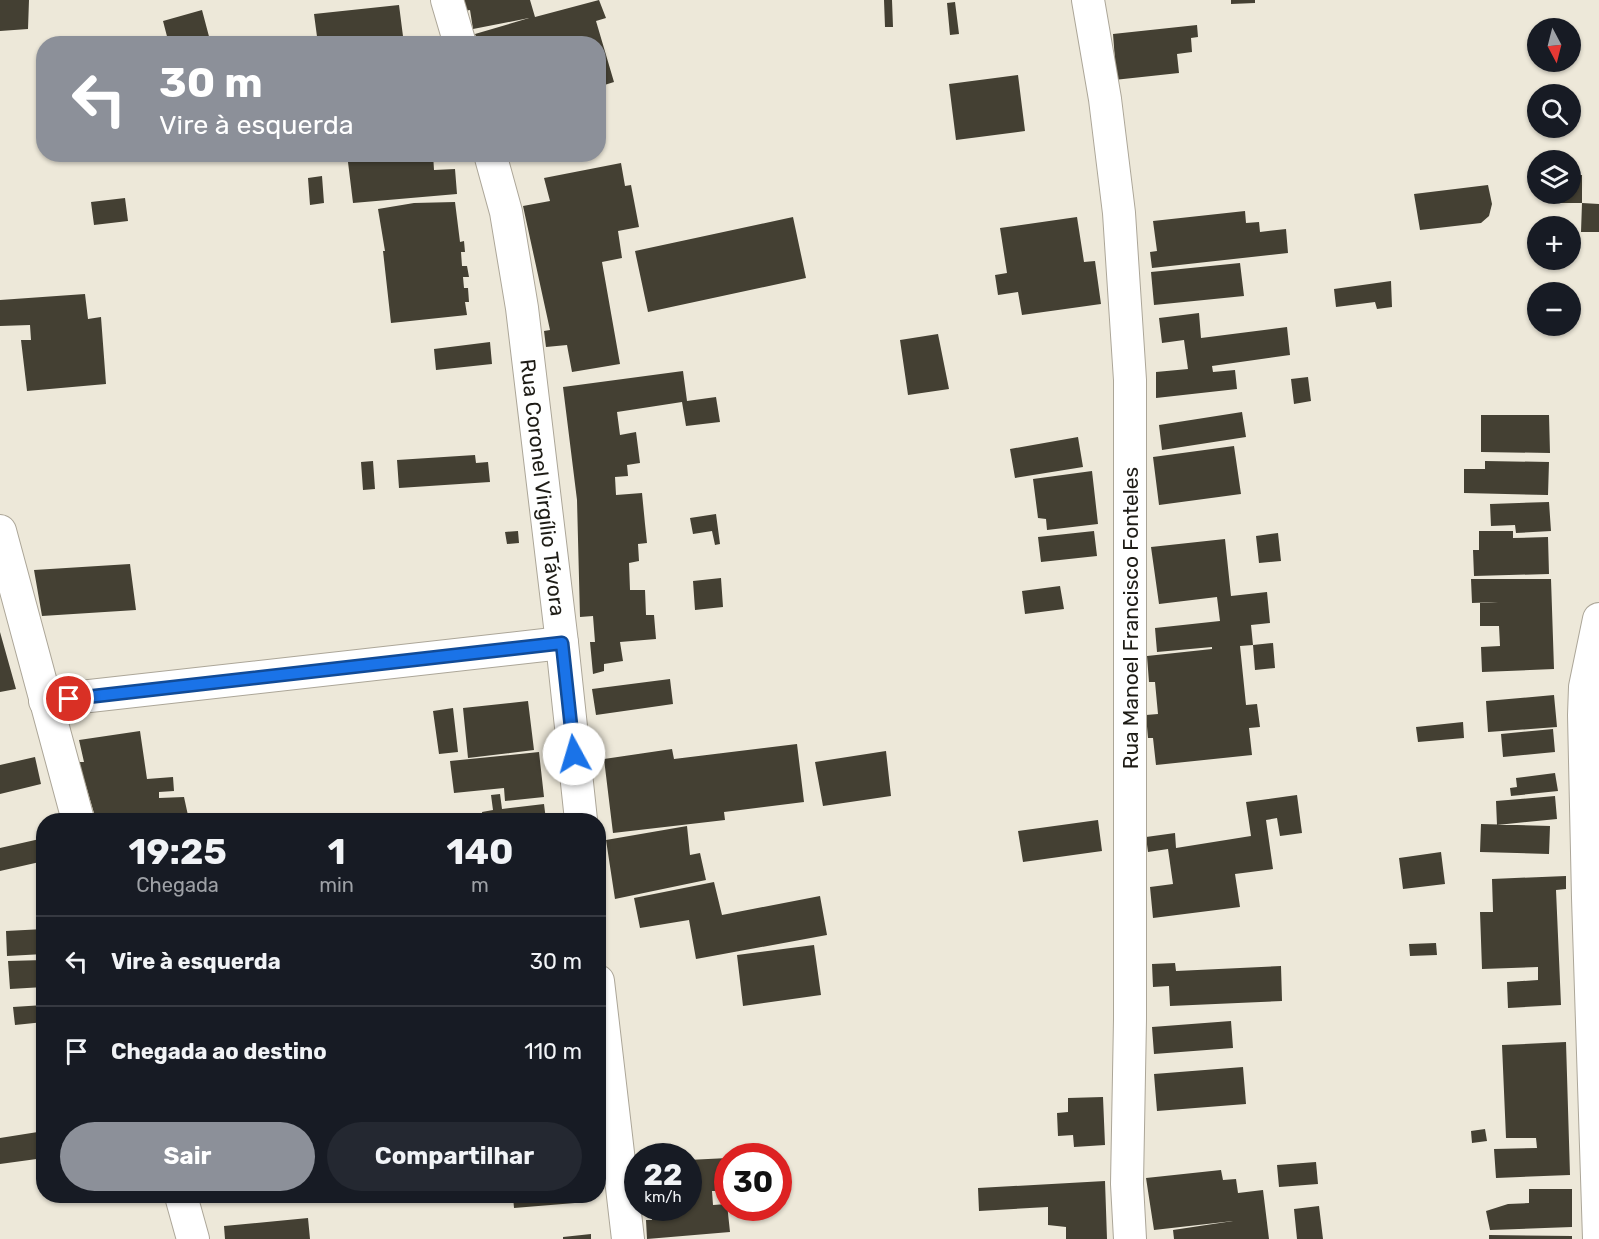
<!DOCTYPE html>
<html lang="pt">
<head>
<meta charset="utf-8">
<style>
	:root { --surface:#171b24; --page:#242831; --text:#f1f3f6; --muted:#9ea1a6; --line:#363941; --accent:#8c9099 }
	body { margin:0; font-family:Rubik,sans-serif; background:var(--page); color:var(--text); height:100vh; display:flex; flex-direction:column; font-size:22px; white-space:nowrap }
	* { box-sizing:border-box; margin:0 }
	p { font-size:20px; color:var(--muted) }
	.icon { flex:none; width:33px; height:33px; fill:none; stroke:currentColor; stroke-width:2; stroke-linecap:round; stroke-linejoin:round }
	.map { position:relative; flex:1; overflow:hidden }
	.drawer { position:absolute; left:36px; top:813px; width:570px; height:390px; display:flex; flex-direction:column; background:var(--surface); border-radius:24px; box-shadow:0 2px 4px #0004 }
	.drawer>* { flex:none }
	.top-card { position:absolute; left:36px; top:36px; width:570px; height:126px; border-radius:24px; box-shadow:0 2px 4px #0004; background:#8c9099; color:#fff; overflow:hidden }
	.needle { width:39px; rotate:173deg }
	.buttons { position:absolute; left:1527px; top:18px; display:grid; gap:12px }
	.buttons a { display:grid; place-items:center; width:54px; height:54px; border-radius:50%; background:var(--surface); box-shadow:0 2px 4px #0004; font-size:30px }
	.speed { position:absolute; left:624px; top:1143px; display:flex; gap:12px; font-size:30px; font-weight:700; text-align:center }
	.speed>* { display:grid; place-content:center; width:78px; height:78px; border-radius:50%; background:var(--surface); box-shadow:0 2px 4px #0004; line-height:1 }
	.speed small { font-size:15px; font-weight:400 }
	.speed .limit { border:9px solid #d22; background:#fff; color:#111 }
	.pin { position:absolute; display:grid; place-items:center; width:51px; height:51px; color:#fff; margin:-26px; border:3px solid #fff; border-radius:50%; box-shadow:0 2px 6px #0007 }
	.me { position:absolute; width:66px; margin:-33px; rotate:354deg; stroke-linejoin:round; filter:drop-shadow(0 0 4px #0008) }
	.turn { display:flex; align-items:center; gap:21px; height:126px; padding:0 24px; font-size:27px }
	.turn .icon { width:78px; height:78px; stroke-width:2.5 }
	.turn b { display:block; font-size:42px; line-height:51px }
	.eta { display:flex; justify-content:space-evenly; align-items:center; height:102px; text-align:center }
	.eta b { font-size:36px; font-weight:700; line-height:42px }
	.primary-button { display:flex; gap:12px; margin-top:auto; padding:12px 24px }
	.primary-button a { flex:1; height:69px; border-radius:36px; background:var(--accent); color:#fff; font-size:24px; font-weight:700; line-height:69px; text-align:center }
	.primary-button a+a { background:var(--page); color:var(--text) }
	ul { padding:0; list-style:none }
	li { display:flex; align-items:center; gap:18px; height:90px; padding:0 24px; border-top:2px solid var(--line) }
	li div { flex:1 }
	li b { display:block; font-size:22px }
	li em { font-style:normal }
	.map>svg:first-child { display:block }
</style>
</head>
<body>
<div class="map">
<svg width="1599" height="1239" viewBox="0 0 1599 1239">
	<rect width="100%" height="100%" fill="#ede8d9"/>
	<path fill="#444033" d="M0,0H29L28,29L0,31Z
		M462,0H530L535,17L599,0L606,18L596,21L614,82L598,87V44H479L475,34L529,18L473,29L470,10L464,11Z
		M884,0H892L893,27H885Z
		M1231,0H1255V3L1231,4Z
		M955,2L959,34L950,35L947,3Z
		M399,5L404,44H318L314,14Z
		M202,10L211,44H169L163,21Z
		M1197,25L1198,37L1191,38L1192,52L1177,54L1179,73L1114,80L1112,60H1115L1113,34Z
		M1018,75L1025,131L956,140L949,84Z
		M347,154H433L434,170L455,169L457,194L353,203Z
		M621,163L625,186L631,185L639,227L618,231L622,258L602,262L620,364L572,372L567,345L546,347L544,331L550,330L523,206L550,201L544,178Z
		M1570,175H1582V203H1548L1549,194H1570Z
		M322,176L324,203L310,205L308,178Z
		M1488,185L1492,204L1489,216L1481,223L1420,230L1414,194Z
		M125,198L128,221L94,225L91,202Z
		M455,202L460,242L464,241L465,252H461L462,266H467L469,277H463L464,288H468L469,302H465L467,315L391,323L383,251H385L378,209L414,203Z
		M1582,203L1599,204V232H1581Z
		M1245,211L1246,223L1259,222L1260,232L1286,229L1288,253L1152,268L1150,252L1157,251L1153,221Z
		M793,217L806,278L648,312L635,251Z
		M1077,217L1084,262L1095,261L1101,304L1022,315L1018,292L998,295L995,275L1007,273L1000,228Z
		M1240,263L1244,296L1154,305L1151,272Z
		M1391,281L1392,307L1377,309L1375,302L1336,307L1334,289Z
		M85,294L88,319L101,317L106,384L27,391L21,340H31L30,325L0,326V300Z
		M1199,313L1201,338L1287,327L1290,355L1212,366L1213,372L1235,370L1237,389L1156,398V372L1188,369L1184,340L1162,343L1159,318Z
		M938,334L949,389L908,395L900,340Z
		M490,342L492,364L436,370L434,349Z
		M683,371L687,401L716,397L720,422L686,426L682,402L617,412L620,435L636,432L640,463L627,465L628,476L615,477L616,495L642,493L645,524L647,543L638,544L639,561L629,563L630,590H645L646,615H654L656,639L620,642L623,661L604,664V671L593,674L590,642H595L593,616L580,617L577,500L563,387Z
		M1308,377L1311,401L1294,404L1291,379Z
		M1242,412L1246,437L1162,450L1159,425Z
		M1481,415H1549L1550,453L1481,452Z
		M1078,437L1083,467L1015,478L1010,449Z
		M1234,446L1241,494L1159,505L1153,457Z
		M475,455L476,463L488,462L490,482L399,488L397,460Z
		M373,461L375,489L363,490L361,462Z
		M1485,461L1549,462L1548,495L1464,493V469H1485Z
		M1092,471L1098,524L1047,530L1046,519L1038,518L1033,479Z
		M1549,502L1551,531L1516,533L1515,525L1491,526L1490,504Z
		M716,514L720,544L715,545L712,531L693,534L690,518Z
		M518,531L519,543L507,544L505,532Z
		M1094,531L1097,556L1041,562L1038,537Z
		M1479,531H1513V538L1548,537L1549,574L1474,576L1473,550H1479Z
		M1278,533L1281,561L1259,563L1256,536Z
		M1225,539L1231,596L1267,592L1270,623L1251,625L1253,645L1240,646L1246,705L1257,704L1260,727L1249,728L1252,755L1156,765L1153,738H1148L1146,715L1158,714L1155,682H1149L1147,656L1212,649V647L1157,652L1155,628L1220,621L1217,597L1159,604L1151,547Z
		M130,564L136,610L42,616L34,570Z
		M721,578L723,607L695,610L693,581Z
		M1471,579H1551L1554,669L1482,672L1481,647L1500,646L1499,626H1480V603L1498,602L1472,603Z
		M1060,586L1064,609L1025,614L1022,591Z
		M0,632L16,689L0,692Z
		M1273,643L1275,668L1255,670L1253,645Z
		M670,679L673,704L596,715L592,689Z
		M1554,695L1557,727L1488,732L1486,701Z
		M528,701L534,750L468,758L463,708Z
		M453,708L458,752L439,754L433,711Z
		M1463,722L1464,738L1418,742L1416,727Z
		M1553,729L1555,752L1503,757L1501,734Z
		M140,731L147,779L173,777L174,791L159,792V798L184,797L189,820H96L79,762H84L79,740Z
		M797,744L804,802L724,812L725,820L613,833L604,759L672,749L674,759Z
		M886,751L891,796L823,806L815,762Z
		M539,752L544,797L505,801L504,788L454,793L450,761Z
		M35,757L41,784L0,794V765Z
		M1555,773L1558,791L1511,796L1510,788L1517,787L1516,778Z
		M500,794L502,809L544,804L546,820H483L482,812L493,810L491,795Z
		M1297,795L1302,833L1280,836L1277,818L1266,820L1273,869L1235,874L1240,907L1153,918L1150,887L1173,884L1168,849L1148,852L1146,837L1175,833L1176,848L1251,836L1246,802Z
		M1555,796L1557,819L1497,825L1496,801Z
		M1098,820L1102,851L1023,862L1018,831Z
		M1481,824L1550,826L1549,854L1480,852Z
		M687,826L690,855L700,853L706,880L615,899L606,840Z
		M44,838V861L0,871V848Z
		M1441,852L1445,884L1403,889L1399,858Z
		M1566,876V889L1556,890L1561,1005L1508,1008L1507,982L1538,980V967L1482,969L1480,912H1493L1492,879Z
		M714,882L722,915L820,896L827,935L696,959L689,920L640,928L634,898Z
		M44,929V954L7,956L6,931Z
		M1436,943L1437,955L1410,956L1409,944Z
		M814,945L821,995L743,1006L737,955Z
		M44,960V987L10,989L8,961Z
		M1175,963L1176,971L1281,966L1282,1001L1170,1006L1169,986L1153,987L1152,964Z
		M44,1005V1022L15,1025L13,1007Z
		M1231,1021L1233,1048L1154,1054L1152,1027Z
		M1566,1042L1570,1175L1496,1178L1494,1149L1537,1148L1536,1138H1506L1502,1045Z
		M1243,1067L1246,1104L1157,1111L1154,1074Z
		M1103,1097L1105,1145L1074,1147L1073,1135L1058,1136L1057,1113L1068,1112V1098Z
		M1485,1129L1487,1141L1472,1143L1471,1131Z
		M44,1131V1158L0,1164V1138Z
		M728,1158V1191H712L713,1205L727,1204L730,1232L647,1239L646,1220H652L651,1208H688V1160Z
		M1316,1162L1318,1184L1279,1187L1277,1165Z
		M1221,1170L1223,1180L1236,1179L1238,1193L1263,1190L1269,1239H1174L1173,1230L1233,1221L1154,1230L1146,1178Z
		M1105,1181L1107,1239H1066V1227L1048,1225V1207L979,1211L978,1188Z
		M1529,1189H1572V1227L1490,1230L1486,1211L1508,1204L1529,1203Z
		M513,1196H586L587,1202L514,1208Z
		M1319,1206L1323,1239H1297L1294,1209Z
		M308,1218L310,1239H225L224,1226Z
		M591,1234V1239H563V1237Z
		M1489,1235L1572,1236V1239H1489Z"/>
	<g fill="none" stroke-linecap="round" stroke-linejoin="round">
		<defs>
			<g id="street">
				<path d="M447,0L460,44"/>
				<path d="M1088,0L1105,99L1119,213L1130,380V1019L1127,1184L1130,1239"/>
				<path id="s1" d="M490,154L506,212L522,308L562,643L581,820"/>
				<path d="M0,531L78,820"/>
				<path d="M45,701L562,643"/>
				<path d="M598,981L628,1239"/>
				<path d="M181,1196L193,1239"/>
				<path d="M1599,1239L1588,898L1584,715L1585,687L1599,619"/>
			</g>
		</defs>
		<use href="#street" stroke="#aca698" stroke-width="34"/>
		<use href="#street" stroke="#fff" stroke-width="32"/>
	</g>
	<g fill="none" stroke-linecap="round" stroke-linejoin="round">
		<defs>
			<path id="route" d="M69,699L562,643L574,754"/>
		</defs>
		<use href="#route" stroke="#114b97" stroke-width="15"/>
		<use href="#route" stroke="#1a73e8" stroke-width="10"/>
	</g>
	<g text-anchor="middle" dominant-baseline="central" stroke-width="6" stroke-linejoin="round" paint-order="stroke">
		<g font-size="21" fill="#1e1c16" stroke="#fff">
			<text stroke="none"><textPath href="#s1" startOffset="338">Rua Coronel Virgílio Távora</textPath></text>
			<text transform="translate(1130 618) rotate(-90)">Rua Manoel Francisco Fonteles</text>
		</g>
	</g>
</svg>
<div class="buttons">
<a><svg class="needle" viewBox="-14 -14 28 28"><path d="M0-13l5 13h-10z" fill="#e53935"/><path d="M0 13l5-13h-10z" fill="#9ea1a6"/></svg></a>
<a><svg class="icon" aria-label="search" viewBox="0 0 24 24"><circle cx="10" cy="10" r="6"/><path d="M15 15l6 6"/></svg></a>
<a><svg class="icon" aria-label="layers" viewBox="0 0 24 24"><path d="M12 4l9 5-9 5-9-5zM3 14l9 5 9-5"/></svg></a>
<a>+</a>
<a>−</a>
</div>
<div class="speed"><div>22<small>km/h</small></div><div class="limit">30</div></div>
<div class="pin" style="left:69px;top:699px;background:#d93025"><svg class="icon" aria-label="arrive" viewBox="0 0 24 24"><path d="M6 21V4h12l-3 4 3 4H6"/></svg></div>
<svg class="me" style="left:574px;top:754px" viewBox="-20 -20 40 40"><circle r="19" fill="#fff"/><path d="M0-13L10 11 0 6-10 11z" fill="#1a73e8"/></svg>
<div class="top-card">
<div class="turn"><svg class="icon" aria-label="left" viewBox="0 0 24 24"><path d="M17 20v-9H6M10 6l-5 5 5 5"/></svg><div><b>30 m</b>Vire à esquerda</div></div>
</div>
<section class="drawer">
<div class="eta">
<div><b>19:25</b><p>Chegada</p></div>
<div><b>1</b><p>min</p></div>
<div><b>140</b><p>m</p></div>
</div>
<ul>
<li><svg class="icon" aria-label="left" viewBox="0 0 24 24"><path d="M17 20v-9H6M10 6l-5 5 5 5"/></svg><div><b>Vire à esquerda</b></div><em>30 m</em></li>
<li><svg class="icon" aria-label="arrive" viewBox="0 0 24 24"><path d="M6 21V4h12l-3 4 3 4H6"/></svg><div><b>Chegada ao destino</b></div><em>110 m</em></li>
</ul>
<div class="primary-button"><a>Sair</a><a>Compartilhar</a></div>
</section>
</div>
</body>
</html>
